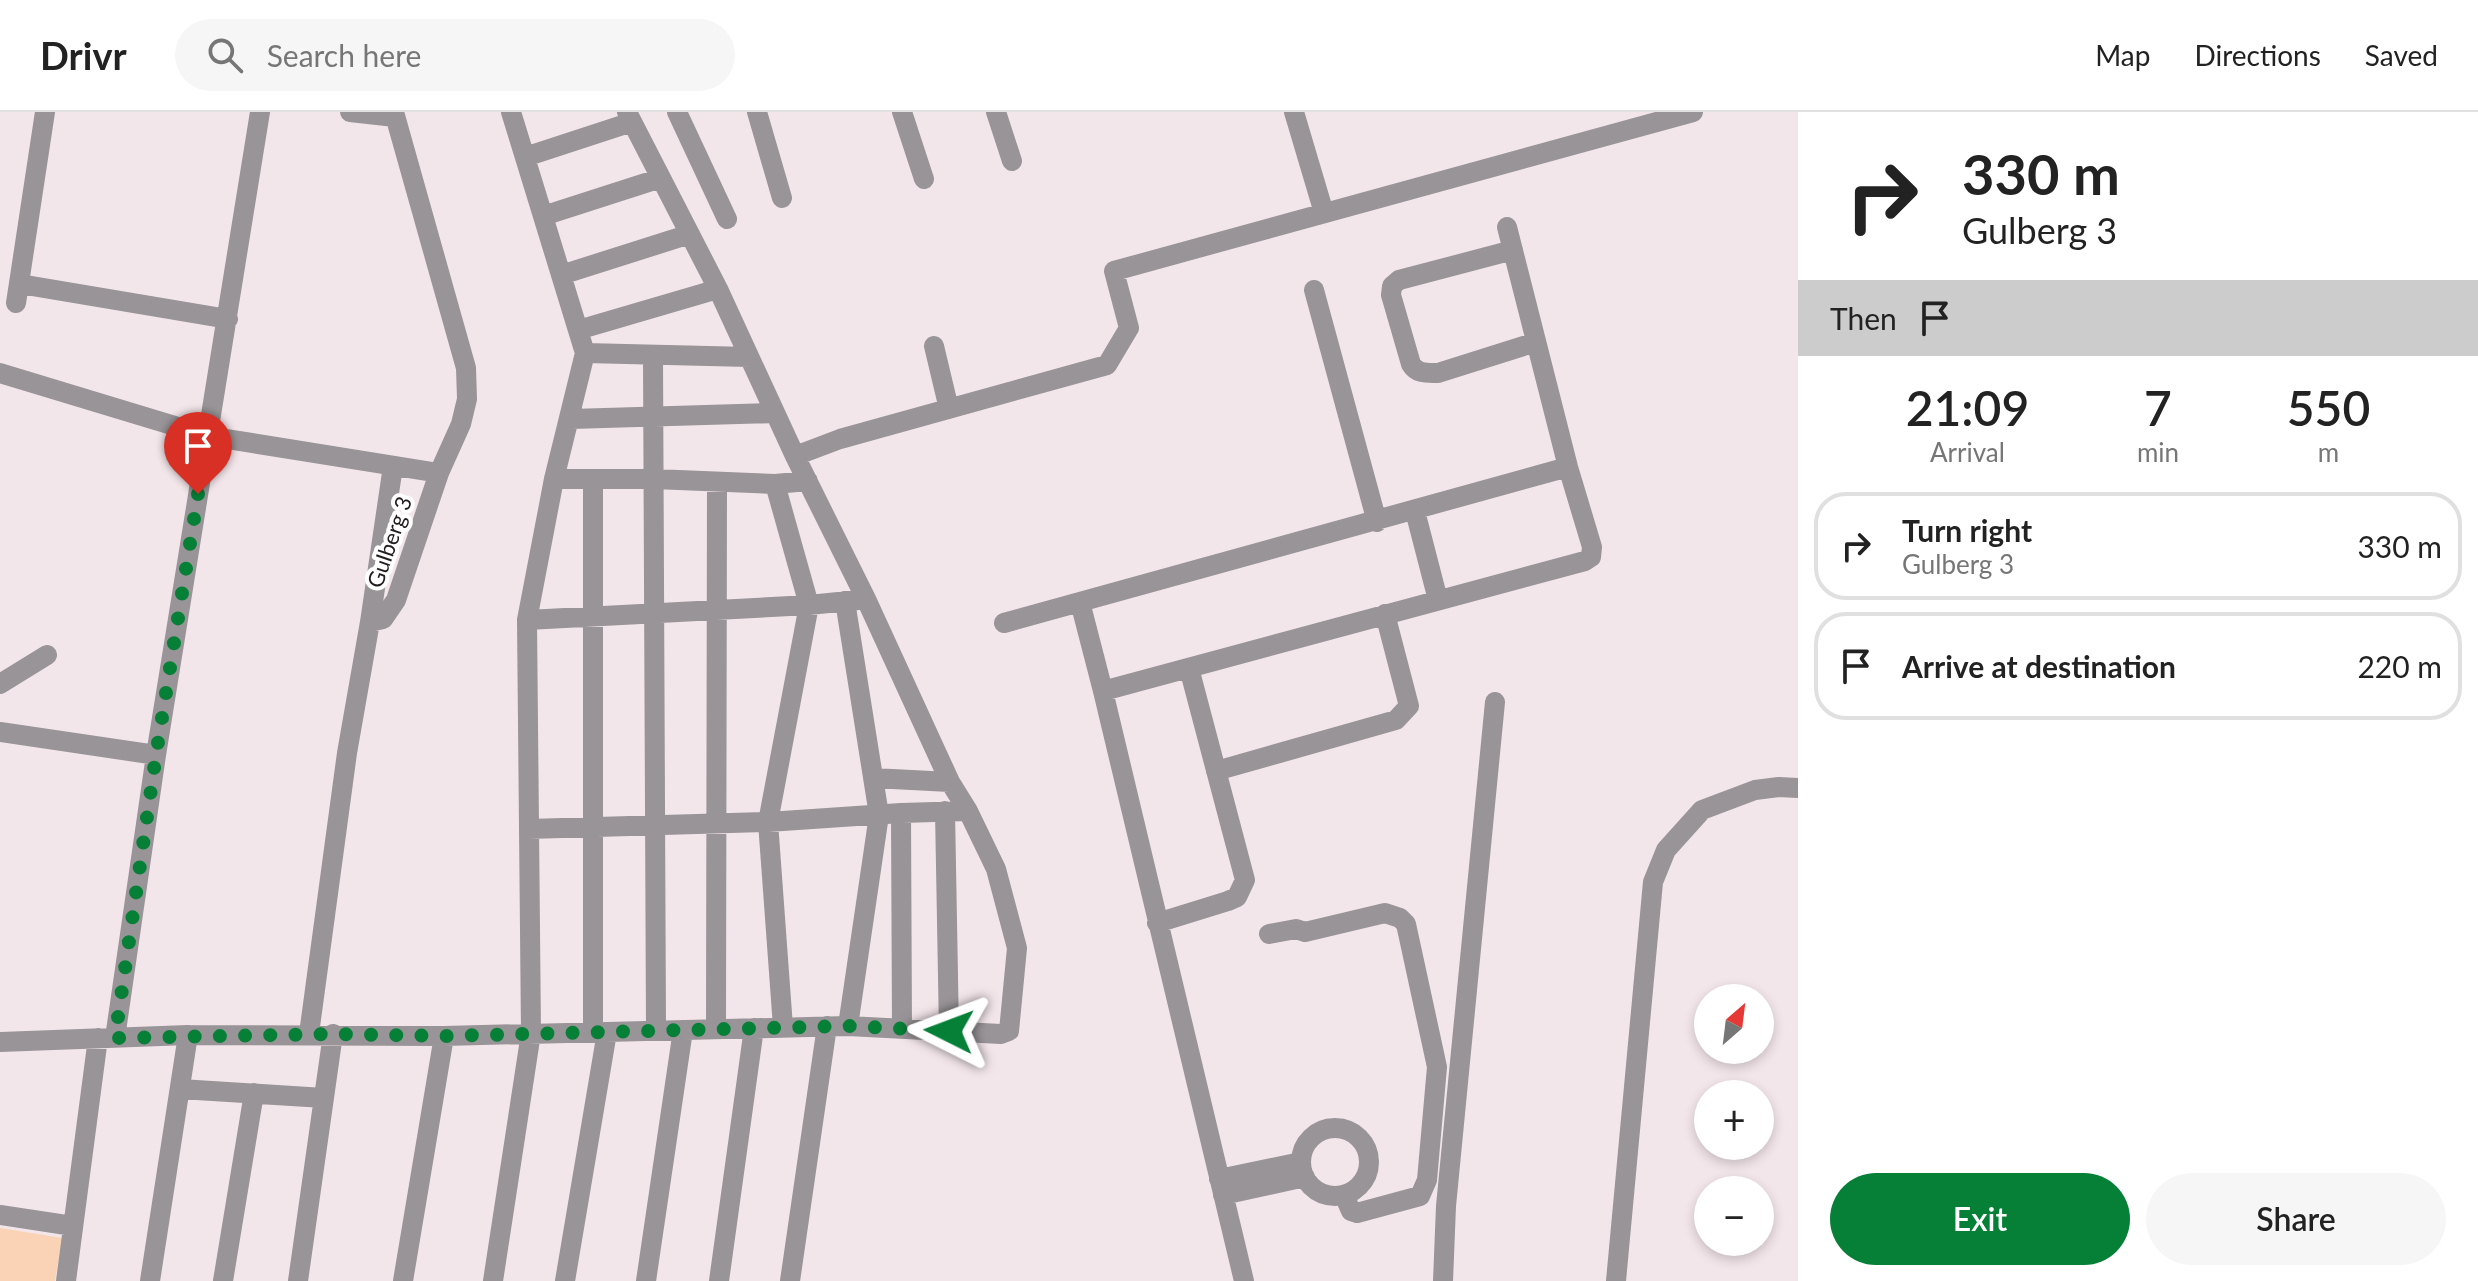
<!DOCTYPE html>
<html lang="en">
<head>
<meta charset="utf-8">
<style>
	:root { --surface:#fff; --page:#f6f6f6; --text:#222; --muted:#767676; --line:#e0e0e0; --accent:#067f37 }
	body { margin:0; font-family:Lato,sans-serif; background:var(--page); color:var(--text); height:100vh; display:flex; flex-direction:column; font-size:30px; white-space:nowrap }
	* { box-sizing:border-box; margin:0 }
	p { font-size:26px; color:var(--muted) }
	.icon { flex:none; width:44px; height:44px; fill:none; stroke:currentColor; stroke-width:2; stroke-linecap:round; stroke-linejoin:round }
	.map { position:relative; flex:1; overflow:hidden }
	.panel { display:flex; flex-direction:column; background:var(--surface); width:680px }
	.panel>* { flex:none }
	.guide { background:#fff; color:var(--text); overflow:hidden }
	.needle { width:52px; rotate:28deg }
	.controls { position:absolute; left:1694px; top:872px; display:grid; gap:16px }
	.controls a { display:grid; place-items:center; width:80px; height:80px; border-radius:50%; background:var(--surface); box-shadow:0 4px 12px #0003; font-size:40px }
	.pin { position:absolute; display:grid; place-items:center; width:68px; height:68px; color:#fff; margin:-82px -34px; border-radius:50% 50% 50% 0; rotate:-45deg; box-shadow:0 0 8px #0007 }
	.pin .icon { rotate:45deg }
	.me { position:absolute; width:88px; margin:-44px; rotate:273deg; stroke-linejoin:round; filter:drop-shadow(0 0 6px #0008) }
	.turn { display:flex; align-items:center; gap:28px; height:168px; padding:0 32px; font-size:36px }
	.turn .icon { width:104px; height:104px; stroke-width:2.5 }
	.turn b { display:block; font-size:56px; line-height:68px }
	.then { display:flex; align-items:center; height:76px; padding:0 32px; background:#0003; gap:16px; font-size:30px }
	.eta { display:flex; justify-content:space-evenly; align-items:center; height:136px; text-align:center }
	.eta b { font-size:48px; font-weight:600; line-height:56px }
	.action { display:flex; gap:16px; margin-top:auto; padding:16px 32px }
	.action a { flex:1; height:92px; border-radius:48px; background:var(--accent); color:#fff; font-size:32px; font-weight:600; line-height:92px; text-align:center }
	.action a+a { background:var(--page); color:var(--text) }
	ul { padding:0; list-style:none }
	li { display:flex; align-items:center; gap:24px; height:108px; margin:0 16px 12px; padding:0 16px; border:4px solid var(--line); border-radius:32px }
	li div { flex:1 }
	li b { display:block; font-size:30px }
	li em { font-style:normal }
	header { display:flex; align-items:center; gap:48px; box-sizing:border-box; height:112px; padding:0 40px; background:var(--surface); border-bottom:2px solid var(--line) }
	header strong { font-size:38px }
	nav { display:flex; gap:44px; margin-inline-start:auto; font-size:28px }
	.search { width:560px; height:72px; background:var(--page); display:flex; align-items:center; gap:20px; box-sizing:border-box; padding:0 28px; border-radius:44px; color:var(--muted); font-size:30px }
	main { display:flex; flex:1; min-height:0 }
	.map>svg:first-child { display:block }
</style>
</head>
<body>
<header>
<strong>Drivr</strong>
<div class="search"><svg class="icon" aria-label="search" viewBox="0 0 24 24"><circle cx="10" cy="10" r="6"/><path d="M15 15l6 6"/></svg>Search here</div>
<nav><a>Map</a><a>Directions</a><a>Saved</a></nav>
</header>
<main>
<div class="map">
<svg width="1798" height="1169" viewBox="0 0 1798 1169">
	<rect width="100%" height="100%" fill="#f3e6ea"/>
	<path fill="#fad2b5" d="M0,1116L62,1126L55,1169H0Z"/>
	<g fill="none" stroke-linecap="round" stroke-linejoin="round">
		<path stroke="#989497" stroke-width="20" d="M350,0L395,5
			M677,0L727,107
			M757,0L782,86
			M902,0L924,67
			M996,0L1012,49
			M1294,0L1324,101
			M525,45L632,10
			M543,104L661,66
			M1513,138L1399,168L1392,174L1391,183L1411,252C1417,262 1426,261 1438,261L1536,230
			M561,163L690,122
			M20,172L228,207
			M1314,178L1377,410
			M16,191L45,0
			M578,218L718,177
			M934,234L949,297
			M585,241L749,245
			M653,244L656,918
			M0,261L208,324L439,361
			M571,307L775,301
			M795,344L840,327L1107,253L1129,216L1114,159L1693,0
			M554,367H654L775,372L808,369
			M593,369V920
			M775,372L809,493L768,710L783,915
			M1415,399L1438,488
			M845,489L879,703L848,914
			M1080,490L1103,579L1244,1169
			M527,508L809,493L858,488
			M370,510L393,354
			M1004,511L1568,355
			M0,572L47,543
			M1103,579L1585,449L1591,445L1592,435L1568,355L1507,115
			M0,620L156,643
			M1216,659L1396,608L1409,594L1385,502
			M873,666L950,670
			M945,699L949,919
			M901,701L902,917
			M529,717L768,710L901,701L968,699
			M1157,811L1228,789L1237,785L1245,768L1189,556
			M1269,822L1296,817L1305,820L1385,801L1400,806L1406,812L1437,955L1427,1068L1420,1084L1357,1101L1351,1099L1344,1083
			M716,917L717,370
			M309,922L347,641L370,510L383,507L396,488L439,361L461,312L467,287L466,256L394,0
			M115,926L156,643L260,0
			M0,930L188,923L444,924L848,914L1001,922L1009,919L1017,836L996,757L968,699L950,670L866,487L795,344L718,177L627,0
			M180,977L324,986
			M1301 1050a34 34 0 1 1 68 0a34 34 0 1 1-68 0Z
			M1219,1067L1301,1050
			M1223,1083L1305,1065
			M0,1103L73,1114
			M66,1169L98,926
			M150,1169L188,923
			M223,1169L254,981
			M298,1169L333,922
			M403,1169L444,924
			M493,1169L531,921L527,508L554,367L585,241L511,0
			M565,1169L607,920
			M646,1169L683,918
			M719,1169L754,916
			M790,1169L827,914
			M1443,1169L1446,1094L1495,590
			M1616,1169L1653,770L1666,738L1702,698L1755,678L1779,675L1798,676"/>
	</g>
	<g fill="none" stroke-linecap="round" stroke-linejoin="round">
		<path stroke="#067f37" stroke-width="14" stroke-dasharray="0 25.2" d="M198,382L156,643L115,926L333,922L444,924L848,914L949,919"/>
	</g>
	<g text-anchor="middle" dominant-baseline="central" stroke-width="8" stroke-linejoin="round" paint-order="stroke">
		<g font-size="22" fill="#211c1e" stroke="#fff">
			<text transform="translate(389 430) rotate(-71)">Gulberg 3</text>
		</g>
	</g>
</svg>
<div class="controls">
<a><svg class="needle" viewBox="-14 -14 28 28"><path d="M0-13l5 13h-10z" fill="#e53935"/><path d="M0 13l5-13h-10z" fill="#767676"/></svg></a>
<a>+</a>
<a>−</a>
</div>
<div class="pin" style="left:198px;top:382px;background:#d93025"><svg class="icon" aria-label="arrive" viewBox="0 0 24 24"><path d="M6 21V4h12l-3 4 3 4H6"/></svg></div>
<svg class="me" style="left:949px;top:919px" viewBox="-20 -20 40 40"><path d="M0-17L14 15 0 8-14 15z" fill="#067f37" stroke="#fff" stroke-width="4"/></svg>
</div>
<section class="panel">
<div class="guide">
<div class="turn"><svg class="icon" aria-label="right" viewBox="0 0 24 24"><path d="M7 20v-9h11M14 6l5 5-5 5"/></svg><div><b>330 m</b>Gulberg 3</div></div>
<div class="then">Then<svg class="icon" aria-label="arrive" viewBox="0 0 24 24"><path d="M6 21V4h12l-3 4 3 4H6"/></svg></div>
</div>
<div class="eta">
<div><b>21:09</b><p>Arrival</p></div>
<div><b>7</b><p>min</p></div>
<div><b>550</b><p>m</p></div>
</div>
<ul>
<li><svg class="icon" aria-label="right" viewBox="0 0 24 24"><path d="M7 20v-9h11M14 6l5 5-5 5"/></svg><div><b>Turn right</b><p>Gulberg 3</p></div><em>330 m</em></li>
<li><svg class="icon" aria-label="arrive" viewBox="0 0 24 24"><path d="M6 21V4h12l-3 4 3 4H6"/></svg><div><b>Arrive at destination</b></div><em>220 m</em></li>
</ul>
<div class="action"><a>Exit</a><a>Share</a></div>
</section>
</main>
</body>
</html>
